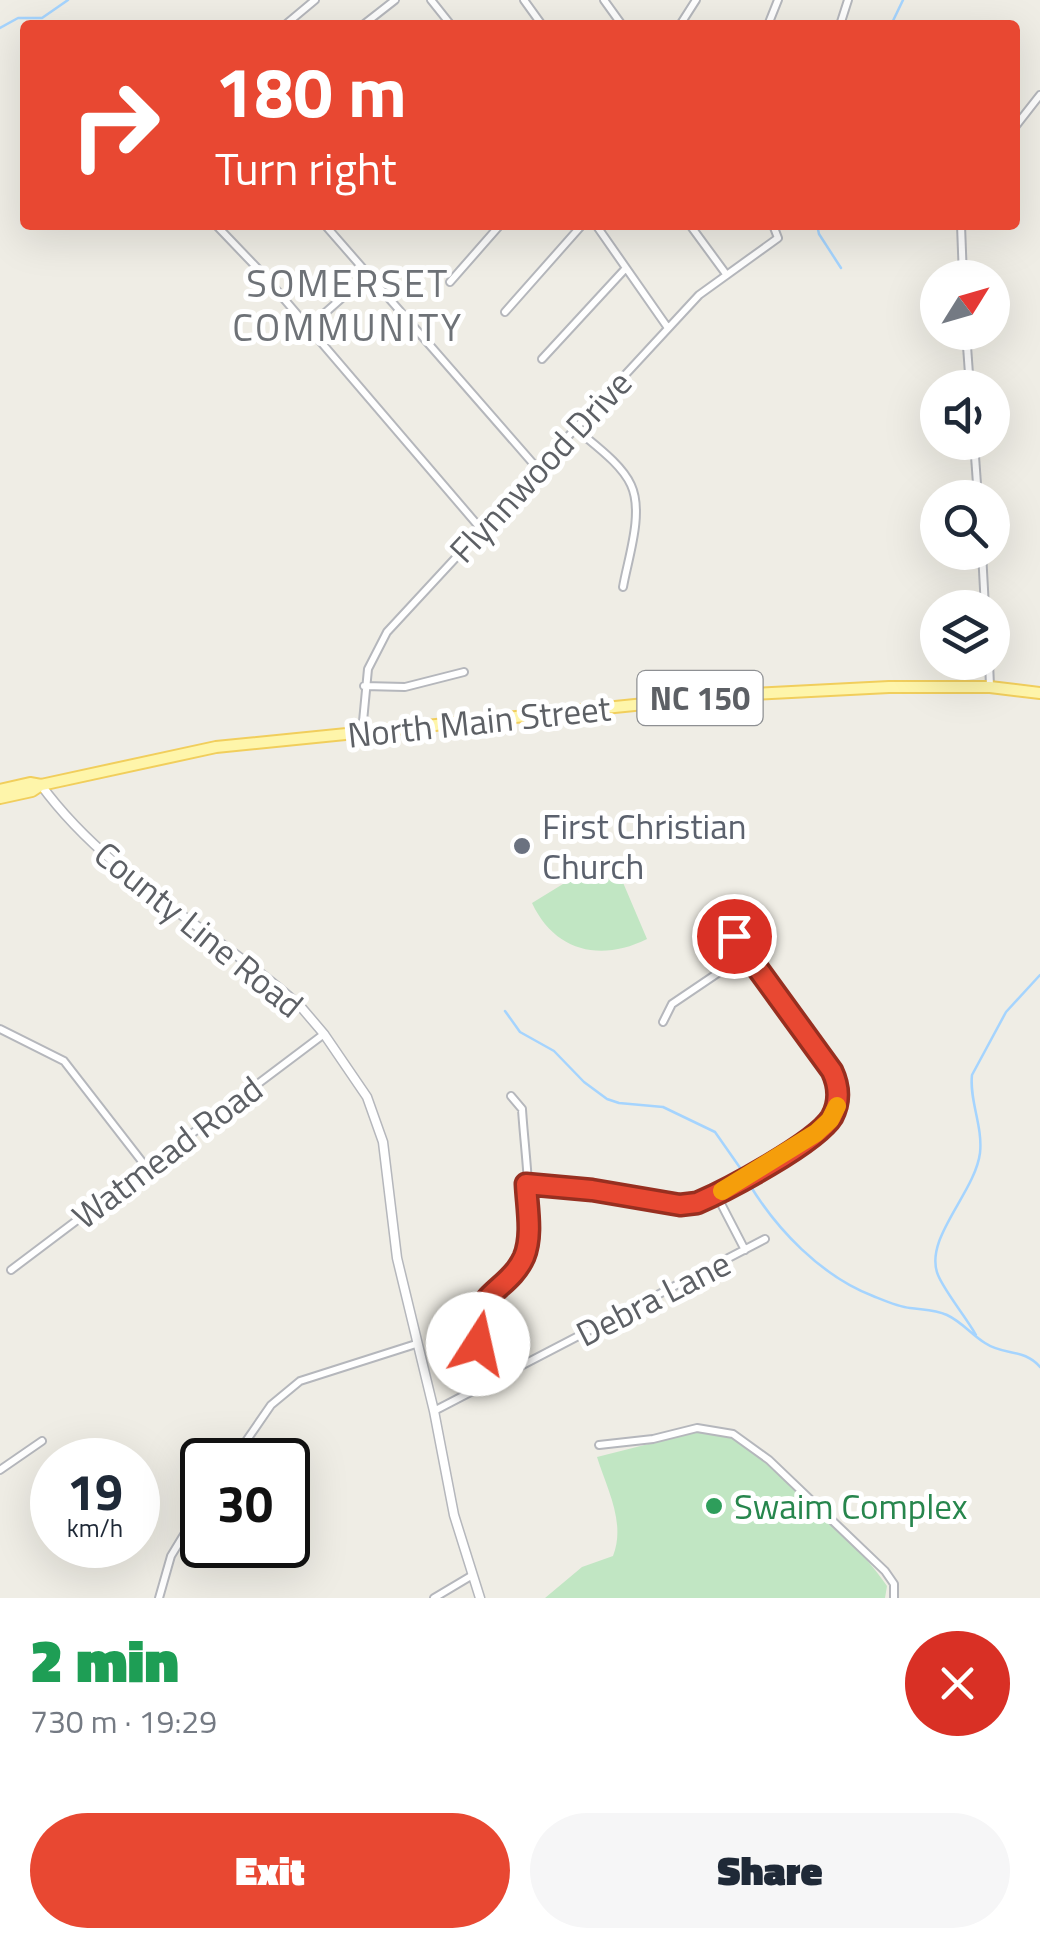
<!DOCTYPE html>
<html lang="en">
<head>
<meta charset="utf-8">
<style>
	:root { --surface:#fff; --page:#f6f6f7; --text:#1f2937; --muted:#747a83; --accent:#e84832 }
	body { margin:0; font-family:"Titillium Web",sans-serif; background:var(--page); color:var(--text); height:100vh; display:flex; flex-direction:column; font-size:38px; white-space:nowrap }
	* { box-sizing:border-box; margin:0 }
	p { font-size:32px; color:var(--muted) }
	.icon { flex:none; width:55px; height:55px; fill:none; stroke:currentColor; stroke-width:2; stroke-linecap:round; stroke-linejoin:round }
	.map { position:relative; height:1598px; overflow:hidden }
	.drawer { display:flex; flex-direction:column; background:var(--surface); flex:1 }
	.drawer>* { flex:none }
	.hud { position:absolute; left:20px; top:20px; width:1000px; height:210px; border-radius:10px; box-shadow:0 10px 40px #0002; background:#e84832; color:#fff; overflow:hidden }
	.needle { width:65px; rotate:53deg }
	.fabs { position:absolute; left:920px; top:260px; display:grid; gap:20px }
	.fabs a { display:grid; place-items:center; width:90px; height:90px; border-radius:50%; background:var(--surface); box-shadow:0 10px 40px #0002; font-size:50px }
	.speed { position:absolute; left:30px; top:1438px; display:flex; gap:20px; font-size:50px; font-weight:700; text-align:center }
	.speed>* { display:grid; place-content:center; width:130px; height:130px; border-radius:50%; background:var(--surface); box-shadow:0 10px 40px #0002; line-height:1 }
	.speed small { font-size:25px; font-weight:400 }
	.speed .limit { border:5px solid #111; border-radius:15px; background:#fff; color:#111 }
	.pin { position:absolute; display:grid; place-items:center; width:85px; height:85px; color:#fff; margin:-42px; border:5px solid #fff; border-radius:50%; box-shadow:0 2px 10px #0007 }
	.me { position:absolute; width:110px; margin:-55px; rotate:10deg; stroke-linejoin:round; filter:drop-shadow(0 0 8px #0008) }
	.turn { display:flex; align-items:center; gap:35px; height:210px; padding:0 30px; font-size:45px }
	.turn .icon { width:130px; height:130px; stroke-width:2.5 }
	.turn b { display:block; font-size:70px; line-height:85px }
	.round { display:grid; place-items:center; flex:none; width:105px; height:105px; border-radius:52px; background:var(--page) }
	.overview { display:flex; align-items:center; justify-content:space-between; height:170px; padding:0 30px }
	h1 { font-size:60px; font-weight:800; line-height:75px; color:#1e9e55 }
	.cta { display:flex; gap:20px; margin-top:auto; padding:20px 30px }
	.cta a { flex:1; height:115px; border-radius:60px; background:var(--accent); color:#fff; font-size:40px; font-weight:800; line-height:115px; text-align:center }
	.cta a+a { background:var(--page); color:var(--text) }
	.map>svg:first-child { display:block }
</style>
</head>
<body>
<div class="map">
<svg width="1040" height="1598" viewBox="0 0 1040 1598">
	<rect width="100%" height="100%" fill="#efede5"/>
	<path fill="#c1e6c3" d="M607,857L613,859L647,939C601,962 555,952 532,903Z
		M700,1431C710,1432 721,1431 730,1436C777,1458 857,1543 887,1586L885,1598H545L582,1567L613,1556C626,1523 607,1489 597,1457Z"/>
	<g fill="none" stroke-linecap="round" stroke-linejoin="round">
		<path stroke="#a5d4fe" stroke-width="2.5" d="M891,25L903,0
			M0,28L18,18H42L68,0
			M817,225L819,234L841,268
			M505,1011L520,1032L554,1051L584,1082L607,1099L619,1103L663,1107L715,1132L743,1172
			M748,1182C776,1229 821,1276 873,1296C883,1300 899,1307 910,1308C923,1310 934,1309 947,1315C962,1322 972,1335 985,1343C1004,1356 1024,1348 1040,1367
			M976,1335C966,1317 945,1292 938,1275C923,1239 975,1193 980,1153C983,1126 969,1100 972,1075L1006,1012L1040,975"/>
		<defs>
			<path id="minor" d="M431,0L451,25
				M524,0L542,25
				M604,0L622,25
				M285,25L315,0
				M363,25L395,0
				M680,25L696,0
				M768,25L778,0
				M840,25L848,0
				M1015,127L1040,95
				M216,225L261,272L481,529
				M325,225L537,468
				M596,225L668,328
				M690,225L726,274
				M961,225L963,278
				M450,282L500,225
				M505,312L582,225
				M308,328L369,274
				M966,332L970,388
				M542,359L626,268
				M575,428C593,444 621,463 631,485C644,513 628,558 623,587
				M974,442L978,498
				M982,552L985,608
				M989,662L990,686
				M364,686L405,687L464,672
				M362,732L368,669L387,632L699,295L778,238L773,225
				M721,919L832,1071C844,1096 836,1115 816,1133L716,1194L745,1250
				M663,1022L672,1004L746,954
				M0,1029L64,1061L147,1168
				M525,1184L592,1190L680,1205L697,1203L716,1194
				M11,1270L324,1034
				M495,1380C480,1349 463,1316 494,1289C509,1277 522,1267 527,1247C534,1217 524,1144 522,1109L511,1096
				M434,1411L765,1239
				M599,1445L653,1439L697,1428L733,1434L769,1460L885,1571L894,1584V1598
				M233,1460L271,1405L300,1381L416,1344
				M0,1470L42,1441
				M159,1598L171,1556L202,1505
				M434,1598L471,1576"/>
			<path id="tertiary" d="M41,785C109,878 216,931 301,1007L324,1034L367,1097L383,1142L397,1258L434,1411L454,1515L480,1598"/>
			<path id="primary" d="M0,790L30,783L41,785L216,747L734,695L889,687H990L1040,693
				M0,798L32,791L41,785"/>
		</defs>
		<use href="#minor" stroke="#b5b7bc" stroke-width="10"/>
		<use href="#tertiary" stroke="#b5b7bc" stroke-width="11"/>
		<use href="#primary" stroke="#f1ce5c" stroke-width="14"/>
		<use href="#minor" stroke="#fff" stroke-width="6"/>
		<use href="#tertiary" stroke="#fff" stroke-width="8"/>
		<use href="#primary" stroke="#fef5aa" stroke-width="10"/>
	</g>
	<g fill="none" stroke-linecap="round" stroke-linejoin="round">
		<defs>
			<path id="route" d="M478,1344C466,1294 508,1293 524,1257C533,1235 527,1207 526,1184L592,1190L680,1205L697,1203C727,1190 816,1143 832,1117C840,1102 839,1086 832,1071L734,936"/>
		</defs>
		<use href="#route" stroke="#972f20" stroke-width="25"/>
		<use href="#route" stroke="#e84832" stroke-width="18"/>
		<path stroke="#f59e0b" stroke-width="18" d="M722,1191L816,1133L830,1120L837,1106"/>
	</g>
	<circle fill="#6b7280" stroke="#fff" stroke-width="4" cx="522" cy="846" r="10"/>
	<circle fill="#2e9e5b" stroke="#fff" stroke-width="4" cx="714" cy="1506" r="10"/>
	<g text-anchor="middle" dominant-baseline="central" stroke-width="10" stroke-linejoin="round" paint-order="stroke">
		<rect fill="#fff" stroke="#8e9093" stroke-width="2.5" x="637.5" y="671" width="125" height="54" rx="8"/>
		<g font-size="32" font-weight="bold" fill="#5d6065">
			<text x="700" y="698">NC 150</text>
		</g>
		<g font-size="35" fill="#5d6065" stroke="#fff">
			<text transform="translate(540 466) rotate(-47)">Flynnwood Drive</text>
			<text transform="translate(479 721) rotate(-6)">North Main Street</text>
			<text transform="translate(199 929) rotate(39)">County Line Road</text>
			<text transform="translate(167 1152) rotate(-37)">Watmead Road</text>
			<text transform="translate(653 1298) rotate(-27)">Debra Lane</text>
		</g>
		<g font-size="35" fill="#5b616d" stroke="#fff" text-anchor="start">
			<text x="542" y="826">First Christian<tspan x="542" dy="40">Church</tspan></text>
		</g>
		<g font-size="35" fill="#27864d" stroke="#fff" text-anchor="start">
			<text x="734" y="1506">Swaim Complex</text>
		</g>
		<g font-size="38" letter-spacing="2.5" fill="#6e7277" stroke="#fff">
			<text x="348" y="283">SOMERSET<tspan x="348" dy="44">COMMUNITY</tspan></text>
		</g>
	</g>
</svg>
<div class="fabs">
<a><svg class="needle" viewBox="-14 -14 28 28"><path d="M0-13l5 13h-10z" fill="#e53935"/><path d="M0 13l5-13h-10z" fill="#747a83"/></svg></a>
<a><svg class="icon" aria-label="sound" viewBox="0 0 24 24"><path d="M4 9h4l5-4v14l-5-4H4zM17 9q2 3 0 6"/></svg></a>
<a><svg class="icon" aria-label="search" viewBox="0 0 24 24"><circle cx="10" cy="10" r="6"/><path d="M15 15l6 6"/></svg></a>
<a><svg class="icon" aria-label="layers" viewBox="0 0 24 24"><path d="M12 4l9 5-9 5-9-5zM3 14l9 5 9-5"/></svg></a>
</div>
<div class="speed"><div>19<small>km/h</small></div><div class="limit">30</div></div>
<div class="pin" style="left:734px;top:936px;background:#d93025"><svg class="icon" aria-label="arrive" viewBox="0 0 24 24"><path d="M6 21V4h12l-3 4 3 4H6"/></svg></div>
<svg class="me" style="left:478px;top:1344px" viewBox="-20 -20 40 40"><circle r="19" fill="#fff"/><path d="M0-13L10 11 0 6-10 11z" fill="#e84832"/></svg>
<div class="hud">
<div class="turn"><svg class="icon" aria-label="right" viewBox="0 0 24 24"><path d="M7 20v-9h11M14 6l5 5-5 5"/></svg><div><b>180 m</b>Turn right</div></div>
</div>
</div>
<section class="drawer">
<div class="overview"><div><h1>2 min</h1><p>730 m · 19:29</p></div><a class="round" style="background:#d93025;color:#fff"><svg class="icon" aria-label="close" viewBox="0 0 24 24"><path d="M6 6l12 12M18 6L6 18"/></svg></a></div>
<div class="cta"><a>Exit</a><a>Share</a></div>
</section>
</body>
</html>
